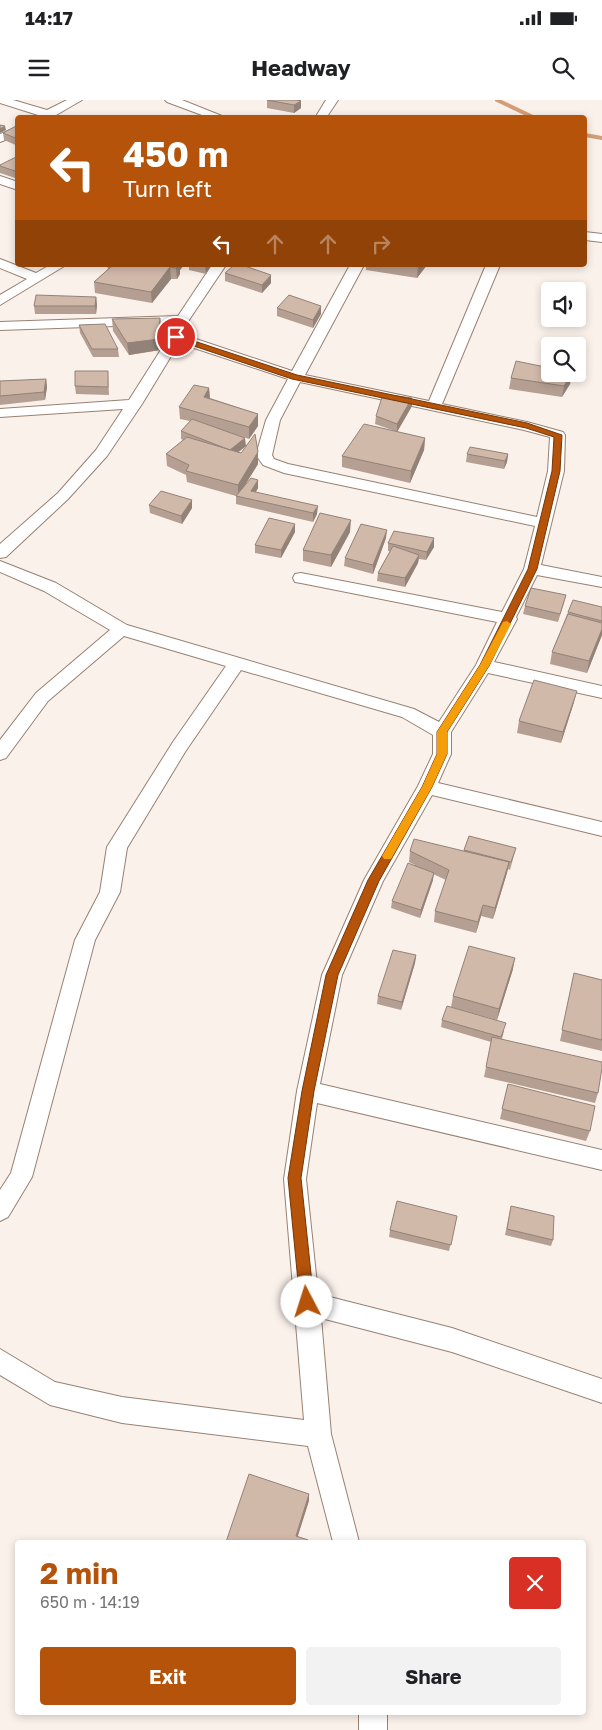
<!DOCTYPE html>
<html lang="en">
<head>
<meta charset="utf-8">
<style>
	:root { --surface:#fff; --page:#f2f2f2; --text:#202124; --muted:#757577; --accent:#b45309 }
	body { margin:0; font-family:"Golos Text",sans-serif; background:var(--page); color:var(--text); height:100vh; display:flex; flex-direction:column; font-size:19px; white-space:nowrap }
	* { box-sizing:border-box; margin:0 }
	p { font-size:16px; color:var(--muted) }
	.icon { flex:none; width:28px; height:28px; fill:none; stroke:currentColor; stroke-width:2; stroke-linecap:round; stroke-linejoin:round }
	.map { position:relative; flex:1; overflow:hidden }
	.panel { position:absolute; left:15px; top:1440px; width:571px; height:175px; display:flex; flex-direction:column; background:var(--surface); border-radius:5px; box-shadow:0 2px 8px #0003 }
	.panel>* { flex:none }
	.banner { position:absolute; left:15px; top:15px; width:572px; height:152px; border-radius:5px; box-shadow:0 2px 8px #0003; background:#b45309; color:#fff; overflow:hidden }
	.controls { position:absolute; left:541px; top:182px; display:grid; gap:10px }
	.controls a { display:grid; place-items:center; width:45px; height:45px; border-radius:5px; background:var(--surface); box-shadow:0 2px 8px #0003; font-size:25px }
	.pin { position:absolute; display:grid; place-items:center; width:42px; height:42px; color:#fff; margin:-21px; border:2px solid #fff; border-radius:50%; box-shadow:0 1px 5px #0007 }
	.me { position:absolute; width:55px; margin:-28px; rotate:355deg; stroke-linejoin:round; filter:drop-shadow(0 0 4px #0008) }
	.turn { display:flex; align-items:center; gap:18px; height:105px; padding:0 25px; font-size:22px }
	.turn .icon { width:65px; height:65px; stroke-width:2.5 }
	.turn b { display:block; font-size:35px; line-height:42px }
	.lanes { display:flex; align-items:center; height:48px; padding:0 25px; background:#0003; justify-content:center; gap:25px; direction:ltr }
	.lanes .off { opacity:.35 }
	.round { display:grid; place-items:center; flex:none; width:52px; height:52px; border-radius:5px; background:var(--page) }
	.overview { display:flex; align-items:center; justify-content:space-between; height:85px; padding:0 25px }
	h1 { font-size:30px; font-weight:700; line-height:38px; color:var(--accent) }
	.primary-button { display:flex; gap:10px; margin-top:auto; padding:10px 25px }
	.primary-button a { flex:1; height:58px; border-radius:5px; background:var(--accent); color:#fff; font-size:20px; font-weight:700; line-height:58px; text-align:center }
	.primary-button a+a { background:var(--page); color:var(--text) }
	.status { display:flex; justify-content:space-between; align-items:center; height:35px; padding:0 25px; background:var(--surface); direction:ltr }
	.status svg { height:14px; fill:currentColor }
	header { display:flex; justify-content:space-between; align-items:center; height:65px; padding:0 25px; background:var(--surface); font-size:22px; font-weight:700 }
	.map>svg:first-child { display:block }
</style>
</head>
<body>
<div class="status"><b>14:17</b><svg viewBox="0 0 49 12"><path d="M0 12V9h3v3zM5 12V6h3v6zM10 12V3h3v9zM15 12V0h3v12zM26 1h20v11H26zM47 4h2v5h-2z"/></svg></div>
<header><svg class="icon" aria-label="menu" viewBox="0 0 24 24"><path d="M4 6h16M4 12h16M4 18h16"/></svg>Headway<svg class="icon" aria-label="search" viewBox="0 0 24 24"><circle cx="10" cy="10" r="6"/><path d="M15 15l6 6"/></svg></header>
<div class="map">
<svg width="602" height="1630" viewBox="0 0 602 1630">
	<rect width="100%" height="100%" fill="#fbf1eb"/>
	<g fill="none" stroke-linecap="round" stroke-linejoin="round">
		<path stroke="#d49d7a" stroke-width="4" d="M497,0L535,18
			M585,35L602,38"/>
		<defs>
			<path id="minor" d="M0,0H13L47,10L67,0H82L51,18H36L38,15L0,3Z
				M165,0H182L227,18H210L167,2Z
				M326,0H338L326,18H315Z
				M18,27V35L0,42V34Z
				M0,76L18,82V90L0,84Z
				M585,132L602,134V142L585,140Z
				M0,159L36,173L50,165H66L0,205V195L27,179L0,168Z
				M212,165H226L189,220L184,235L292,271L350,165H364L305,275L429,301L486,165H500L442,304L527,322L563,332L565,335L564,371L541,465L602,477V487L537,475L516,517L517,519L494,562L602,586V598L488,573L451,632V654L438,683L602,722V736L432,695L383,781L342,875L320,984L602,1050V1070L317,1003L306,1079L318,1194L452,1228L602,1279V1303L452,1252L321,1218L331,1334L359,1442H333L308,1346L122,1323L50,1305L0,1275V1249L55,1282L122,1297L304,1320L284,1079L297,991L322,875L364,780L418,686L433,654V635L402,617L241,570L185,652L127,748L120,792L95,840L32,1077L8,1117L0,1121V1090L11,1073L75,840L100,792L107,747L173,642L226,566L124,536L48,601L6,658L0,660V640L36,593L110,530L44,491L0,472V461L56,483L127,525L414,609L439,622L476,565L497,522L301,483L295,482L293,478L295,474L301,473L502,512L524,469L535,426L284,373L263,365L256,355L266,320L288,279L179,243L142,304L107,356L68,399L6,457L0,458V444L58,393L96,350L123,309L0,317V309L129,300L169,237L174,224L0,230V222L178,216ZM300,282L524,330L550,337L548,371L537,417L288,364L274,359L272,355L280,320Z
				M359,1612H387V1630H359Z"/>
		</defs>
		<use href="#minor" stroke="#978173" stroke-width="2"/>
		<use href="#minor" fill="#fff" fill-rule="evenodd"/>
	</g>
	<path fill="#b49f92" d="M267,0H301V8L294,13L267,8Z
		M18,25V46L4,40L3,33Z
		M18,56V79L0,73V65Z
		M107,165H184L180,170V174L177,179H171L152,203L95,193L94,182L108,169Z
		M189,165H211L206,174L189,170Z
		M366,165H427L417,178L366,170Z
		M225,173L271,183L262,193L225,181Z
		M96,197L97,205L96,214H35L34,206Z
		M321,206V214L313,228L277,216V208Z
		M160,218L161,230L160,250L129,255L113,231L112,219Z
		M79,225L118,249L119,257H93L80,233Z
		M108,271L109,295L76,294L75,286Z
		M550,274H572L570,284L562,297L509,289L511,278Z
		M46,279L47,287L45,300L0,305V281Z
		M209,288L210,298L258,314V326L249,339L234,334L246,346L238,352L241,353L258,352V364L245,385L258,388L256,392L317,414L313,422L236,404V396L187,382L186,375L167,366L166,354L183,340L181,339V331L190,321L180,319L179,307Z
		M412,306L397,332L425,338L424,350L410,383L342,367V356L395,331L375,324L376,316Z
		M467,354H508L507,362L504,369L466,362Z
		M192,400V408L182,424L150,413L149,405Z
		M295,432L281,458L255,453V445Z
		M350,432L331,467L303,461V450Z
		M386,438L373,474L344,466L345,458Z
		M388,443L434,447L426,460L419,459L418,463L405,487L377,481L378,473L390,451H388Z
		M566,495L564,503L558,522L523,514L525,506Z
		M602,507V535L587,573L550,564L552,552L568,512Z
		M574,602L561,643L517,633L519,621Z
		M469,736L516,748L510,770L508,769L493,819L481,816L476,833L434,822L435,811L446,780L433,774V780L420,818L391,808L392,801L415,765L409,762L410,751H464Z
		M416,855L415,863L401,910L377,904L378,896Z
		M513,869L497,920L451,907L453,896Z
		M574,873L602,880V951L560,941Z
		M442,920L504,931L502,939L598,993L595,1003L484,977L491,942L441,927Z
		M508,984L590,1031L586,1041L500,1019Z
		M511,1106L553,1140L551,1146L505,1135Z
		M457,1116L449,1151L389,1137L390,1130Z"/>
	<path fill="#928277" d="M299,0H301L300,2L301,1V8L294,13V5L299,2Z
		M5,26L6,30L0,33V29Z
		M178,165H184L180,170V174L177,179L176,168Z
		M205,165H211L206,174Z
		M419,165H427L417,178L418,166Z
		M170,167L171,179L152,203L151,192Z
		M271,175V183L262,193V185Z
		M96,197L97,205L96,214L95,206Z
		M321,206V214L313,228V220Z
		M160,218L161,230L160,250L129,255L127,243Z
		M571,274H572L570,284L562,297L564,286Z
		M46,279L47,287L45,300L44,292Z
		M209,288L210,300L204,297Z
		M412,298V306L397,332V324Z
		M258,314V326L249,339V327Z
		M245,338L246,346L230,359V350Z
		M425,338L424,350L410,383L411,371Z
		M258,352V364L238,396V385Z
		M508,354L507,362L504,369L505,361Z
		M258,380V388L251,399V391Z
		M192,400V408L182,424L181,416Z
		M318,406L317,414L313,422V413Z
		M351,420L350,432L331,467V455Z
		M295,424V432L281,458V450Z
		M387,430L386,438L373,474V465Z
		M434,438V447L426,460L427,452Z
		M419,455L418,463L405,487V478Z
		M602,529V535L587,573L589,561Z
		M577,591L574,602L561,643L563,632Z
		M509,762L507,773L493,819L495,808Z
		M434,773L433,780L420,818L421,810Z
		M483,805L481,816L476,833L478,822Z
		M416,855L415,863L401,910L402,902Z
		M515,858L513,869L497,920L499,909Z
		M309,1394V1401L296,1442V1436Z"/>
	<path fill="#d1b9aa" stroke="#928277" d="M267,0H296L301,1L294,5Z
		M0,25L5,26L0,29Z
		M18,25V39L3,33Z
		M18,56V72L0,66V65Z
		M113,165H178L176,168L170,167L151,192L94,182Z
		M234,165H242L271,175L262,185L225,173Z
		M36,195L96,197L95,206H34Z
		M289,195L321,206L313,220L277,208Z
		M160,218L159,239L127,243L112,219Z
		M105,224L118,249H92L79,225Z
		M516,261L550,268V274H571L564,286L511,278Z
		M75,271H108V287L75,286Z
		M46,279L44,292L0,296V281Z
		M194,285L209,288L204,297L258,314L249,327L179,307Z
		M383,294L412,298L397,324L376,316Z
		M192,319L245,338L230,350L181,331Z
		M364,324L425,338L411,371L342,356Z
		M255,334L258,352L238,385L186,371L189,365L166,354L187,337L241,353Z
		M470,347L508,354L505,361L467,354Z
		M251,378L258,380L251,391L318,406L313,413L236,396Z
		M161,391L192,400L181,416L149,405Z
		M320,413L351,420L331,455L303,450Z
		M269,418L295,424L281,450L255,445Z
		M361,424L387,430L373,465L345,458Z
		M394,431L434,438L427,452L388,443Z
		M393,446L419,455L405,478L378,473Z
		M531,488L566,495L560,514L525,506Z
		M573,500L602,507V521L568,512Z
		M568,514L602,523V529L589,561L552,552Z
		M534,580L577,591L563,632L519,621Z
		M469,736L516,748L511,762L464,750Z
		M414,739L509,762L495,808L483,805L478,822L435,811L449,770L410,751Z
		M408,763L434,773L421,810L392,801Z
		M469,846L515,858L499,909L453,896Z
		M393,850L416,855L402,902L378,896Z
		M574,873L602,880V940L562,930Z
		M447,906L506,923L501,937L442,920Z
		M492,937L602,962V968L598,993L486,967Z
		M508,984L595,1006L590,1031L502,1009Z
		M397,1101L457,1116L451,1145L390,1130Z
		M511,1106L554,1116L553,1140L507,1129Z
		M249,1374L309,1394L296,1436L308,1440V1442H226Z"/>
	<path fill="#b45309" stroke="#753606" d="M173,236H179L297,275L527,323L562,335L560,371L537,469L489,566L447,632V654L432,687L379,781L338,875L314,991L301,1078L314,1202L312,1207L307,1209L302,1207L300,1202L288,1078L302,991L326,875L368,780L422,687L437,654V632L480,565L528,469L552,371L554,337L526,328L292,279L173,239Z"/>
	<path fill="#f59e0b" d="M507,521L511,524L489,566L447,632V654L432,687L391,759H384L382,756L422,687L437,654V632L480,565L503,522Z"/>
</svg>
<div class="controls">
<a><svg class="icon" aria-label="sound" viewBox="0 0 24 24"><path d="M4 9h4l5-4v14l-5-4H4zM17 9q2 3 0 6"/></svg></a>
<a><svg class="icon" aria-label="search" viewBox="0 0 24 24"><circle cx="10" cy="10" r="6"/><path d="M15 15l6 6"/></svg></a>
</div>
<div class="pin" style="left:176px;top:237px;background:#d93025"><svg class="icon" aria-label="arrive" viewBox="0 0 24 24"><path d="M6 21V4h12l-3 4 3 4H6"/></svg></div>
<svg class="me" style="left:307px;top:1202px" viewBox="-20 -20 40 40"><circle r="19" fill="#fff"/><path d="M0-13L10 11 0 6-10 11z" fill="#b45309"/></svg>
<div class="banner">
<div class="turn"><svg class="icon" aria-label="left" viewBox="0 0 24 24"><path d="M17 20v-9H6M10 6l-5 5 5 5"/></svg><div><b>450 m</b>Turn left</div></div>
<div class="lanes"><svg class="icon" aria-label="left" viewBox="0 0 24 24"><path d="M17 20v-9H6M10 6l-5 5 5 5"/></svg><svg class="icon off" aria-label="ahead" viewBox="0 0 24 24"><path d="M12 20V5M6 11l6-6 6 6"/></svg><svg class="icon off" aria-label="ahead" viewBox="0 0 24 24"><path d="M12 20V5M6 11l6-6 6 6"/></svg><svg class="icon off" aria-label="right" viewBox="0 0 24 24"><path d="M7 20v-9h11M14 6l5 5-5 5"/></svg></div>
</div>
<section class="panel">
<div class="overview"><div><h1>2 min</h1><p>650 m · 14:19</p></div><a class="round" style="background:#d93025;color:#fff"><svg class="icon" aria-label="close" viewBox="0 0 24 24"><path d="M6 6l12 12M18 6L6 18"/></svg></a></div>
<div class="primary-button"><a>Exit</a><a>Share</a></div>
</section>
</div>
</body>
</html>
